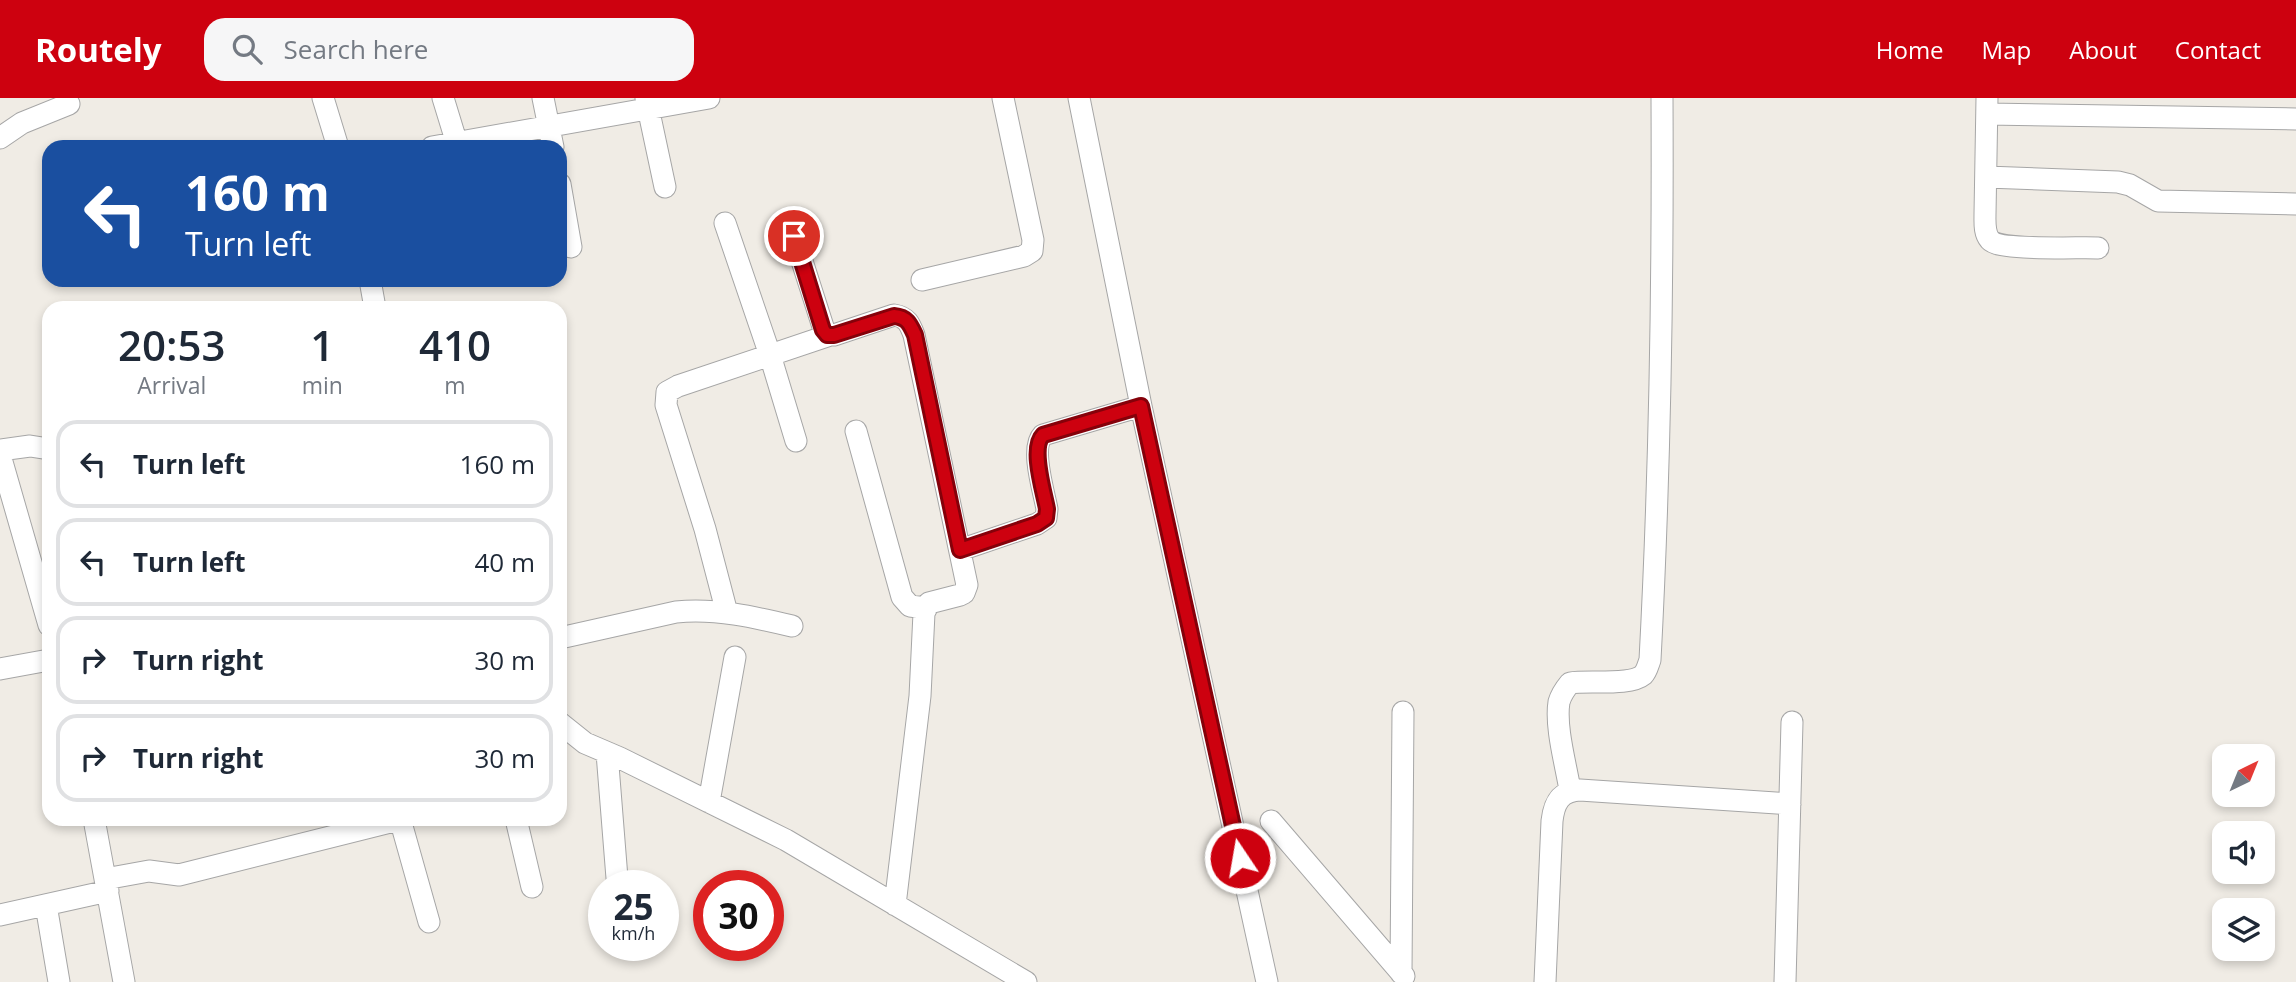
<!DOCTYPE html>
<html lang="en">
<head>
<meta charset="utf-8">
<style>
	:root { --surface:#fff; --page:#f6f6f7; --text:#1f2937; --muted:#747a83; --line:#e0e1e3; --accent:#cd010f }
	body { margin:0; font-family:"Open Sans",sans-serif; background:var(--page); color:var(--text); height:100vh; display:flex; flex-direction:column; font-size:26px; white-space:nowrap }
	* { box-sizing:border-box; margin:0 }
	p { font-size:23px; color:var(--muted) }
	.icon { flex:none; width:38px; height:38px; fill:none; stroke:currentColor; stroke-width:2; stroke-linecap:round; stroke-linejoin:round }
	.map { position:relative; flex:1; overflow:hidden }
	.side { position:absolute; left:42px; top:203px; width:525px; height:525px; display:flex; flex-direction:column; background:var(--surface); border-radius:21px; box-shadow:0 4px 10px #0003 }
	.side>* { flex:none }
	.hud { position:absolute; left:42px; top:42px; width:525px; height:147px; border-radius:21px; box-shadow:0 4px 10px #0003; background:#1a4fa0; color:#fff; overflow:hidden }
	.needle { width:46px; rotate:43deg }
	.controls { position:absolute; left:2212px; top:646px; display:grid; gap:14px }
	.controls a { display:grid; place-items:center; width:63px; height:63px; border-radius:14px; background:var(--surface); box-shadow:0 4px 10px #0003; font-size:35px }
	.speed { position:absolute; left:588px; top:772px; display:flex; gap:14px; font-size:35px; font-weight:700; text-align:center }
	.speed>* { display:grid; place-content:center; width:91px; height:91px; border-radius:50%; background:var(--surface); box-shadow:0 4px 10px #0003; line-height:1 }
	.speed small { font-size:18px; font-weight:400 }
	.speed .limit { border:10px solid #d22; background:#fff; color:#111 }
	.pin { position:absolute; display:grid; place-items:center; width:60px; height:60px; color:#fff; margin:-30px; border:4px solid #fff; border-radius:50%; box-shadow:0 2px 7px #0007 }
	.me { position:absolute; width:77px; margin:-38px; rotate:348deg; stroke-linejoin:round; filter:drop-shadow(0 0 5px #0008) }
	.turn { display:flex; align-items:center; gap:24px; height:147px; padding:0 28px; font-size:32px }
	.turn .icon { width:91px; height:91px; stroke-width:2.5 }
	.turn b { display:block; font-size:49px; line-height:60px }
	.eta { display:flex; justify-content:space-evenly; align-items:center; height:119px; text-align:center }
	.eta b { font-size:42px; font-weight:600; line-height:49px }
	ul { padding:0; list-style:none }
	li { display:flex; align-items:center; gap:21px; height:88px; margin:0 14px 10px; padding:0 14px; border:4px solid var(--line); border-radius:21px }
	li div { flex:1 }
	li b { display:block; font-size:26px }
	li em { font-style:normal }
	header { display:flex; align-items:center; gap:42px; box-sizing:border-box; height:98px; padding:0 35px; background:var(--accent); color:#fff }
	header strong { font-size:33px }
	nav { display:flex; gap:38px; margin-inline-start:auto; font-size:24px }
	.search { width:490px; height:63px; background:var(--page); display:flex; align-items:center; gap:18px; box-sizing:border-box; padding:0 24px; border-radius:21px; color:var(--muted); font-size:26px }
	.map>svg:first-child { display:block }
</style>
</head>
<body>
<header>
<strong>Routely</strong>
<div class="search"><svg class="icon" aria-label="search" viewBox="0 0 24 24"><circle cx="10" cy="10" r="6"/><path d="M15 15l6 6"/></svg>Search here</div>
<nav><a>Home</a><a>Map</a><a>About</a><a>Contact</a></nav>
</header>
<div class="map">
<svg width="2296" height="884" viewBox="0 0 2296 884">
	<rect width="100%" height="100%" fill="#f0ece5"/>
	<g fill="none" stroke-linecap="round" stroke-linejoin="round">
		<defs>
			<path id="street" d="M323,0L338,49
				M443,0L458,49
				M543,0L553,49
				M646,0L665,89
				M1079,0L1141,308L1267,884
				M1987,0L1985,116C1985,125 1984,135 1990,142C1999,153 2080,149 2098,150
				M1987,16L2296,21
				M0,40L22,25L69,6
				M432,49L709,0
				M1986,79L2118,84L2130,87L2158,103L2296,106
				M560,86L571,149
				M725,125L770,257L796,343
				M794,138L825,235L834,237L894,217C907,219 910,226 914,237L967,487L964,495L960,497L929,505L924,515L920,598L895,807
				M370,182L375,210
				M922,182L1024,158L1032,153L1033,142L1003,0
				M856,333L902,499L910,508L926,510
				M0,352L30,348L49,351
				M0,357L49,527
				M960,452L1037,426L1046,420L1047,411C1044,394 1030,350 1043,337L1141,308
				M727,515L705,431L666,307L667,294L678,288L830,237
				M560,540L676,514C716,510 754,519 792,528
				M0,571L49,562
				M560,625L585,645L620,660L786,742L1026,884
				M607,655L617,780
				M1570,692C1566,667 1555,629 1559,604C1561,597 1565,591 1570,585C1588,582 1630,588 1643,577C1647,573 1648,567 1650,562C1660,374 1663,187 1662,0
				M709,704L735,559
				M94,721L124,884
				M400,721L429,824
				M516,721L532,789
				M1271,723L1404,878
				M105,781L149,773L179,777L402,721
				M46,807L59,884
				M0,817L108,793
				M1401,875L1403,614
				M1545,884L1552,723C1554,705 1560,693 1580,692L1790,706
				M1785,884L1792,624"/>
		</defs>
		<use href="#street" stroke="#a6a6a6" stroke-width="23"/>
		<use href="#street" stroke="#fff" stroke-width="21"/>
	</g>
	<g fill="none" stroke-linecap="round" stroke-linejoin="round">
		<defs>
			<path id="route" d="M794,138L823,232L827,237H834L894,218C907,219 910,226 915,237L960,452L1037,426L1046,420L1047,411C1044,394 1030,350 1043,337L1141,308L1240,760"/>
		</defs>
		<use href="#route" stroke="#85010a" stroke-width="18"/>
		<use href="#route" stroke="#cd010f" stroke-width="12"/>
	</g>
</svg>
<div class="controls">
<a><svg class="needle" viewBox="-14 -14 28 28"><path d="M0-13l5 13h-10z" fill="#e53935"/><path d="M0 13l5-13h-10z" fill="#747a83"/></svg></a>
<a><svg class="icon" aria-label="sound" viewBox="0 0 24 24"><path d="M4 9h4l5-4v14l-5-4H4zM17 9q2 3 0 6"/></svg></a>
<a><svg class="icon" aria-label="layers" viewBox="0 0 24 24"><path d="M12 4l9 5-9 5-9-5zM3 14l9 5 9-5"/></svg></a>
</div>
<div class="speed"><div>25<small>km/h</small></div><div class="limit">30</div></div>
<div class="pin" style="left:794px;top:138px;background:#d93025"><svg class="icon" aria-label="arrive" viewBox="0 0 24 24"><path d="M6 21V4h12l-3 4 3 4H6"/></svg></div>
<svg class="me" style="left:1240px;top:760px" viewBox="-20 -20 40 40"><circle r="17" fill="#cd010f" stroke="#fff" stroke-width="3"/><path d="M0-11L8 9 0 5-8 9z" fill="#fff"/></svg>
<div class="hud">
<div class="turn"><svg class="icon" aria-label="left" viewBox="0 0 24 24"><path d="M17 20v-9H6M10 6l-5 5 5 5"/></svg><div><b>160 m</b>Turn left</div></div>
</div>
<section class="side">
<div class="eta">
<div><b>20:53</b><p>Arrival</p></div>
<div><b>1</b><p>min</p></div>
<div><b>410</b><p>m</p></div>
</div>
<ul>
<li><svg class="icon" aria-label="left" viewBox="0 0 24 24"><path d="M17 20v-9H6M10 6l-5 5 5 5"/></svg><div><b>Turn left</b></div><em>160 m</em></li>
<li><svg class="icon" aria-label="left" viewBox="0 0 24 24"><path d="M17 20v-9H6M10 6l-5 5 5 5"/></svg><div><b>Turn left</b></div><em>40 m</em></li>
<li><svg class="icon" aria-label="right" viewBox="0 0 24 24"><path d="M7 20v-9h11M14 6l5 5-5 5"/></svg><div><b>Turn right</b></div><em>30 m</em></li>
<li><svg class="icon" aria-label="right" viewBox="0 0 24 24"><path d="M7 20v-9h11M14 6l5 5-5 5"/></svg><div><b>Turn right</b></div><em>30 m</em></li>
</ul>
</section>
</div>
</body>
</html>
